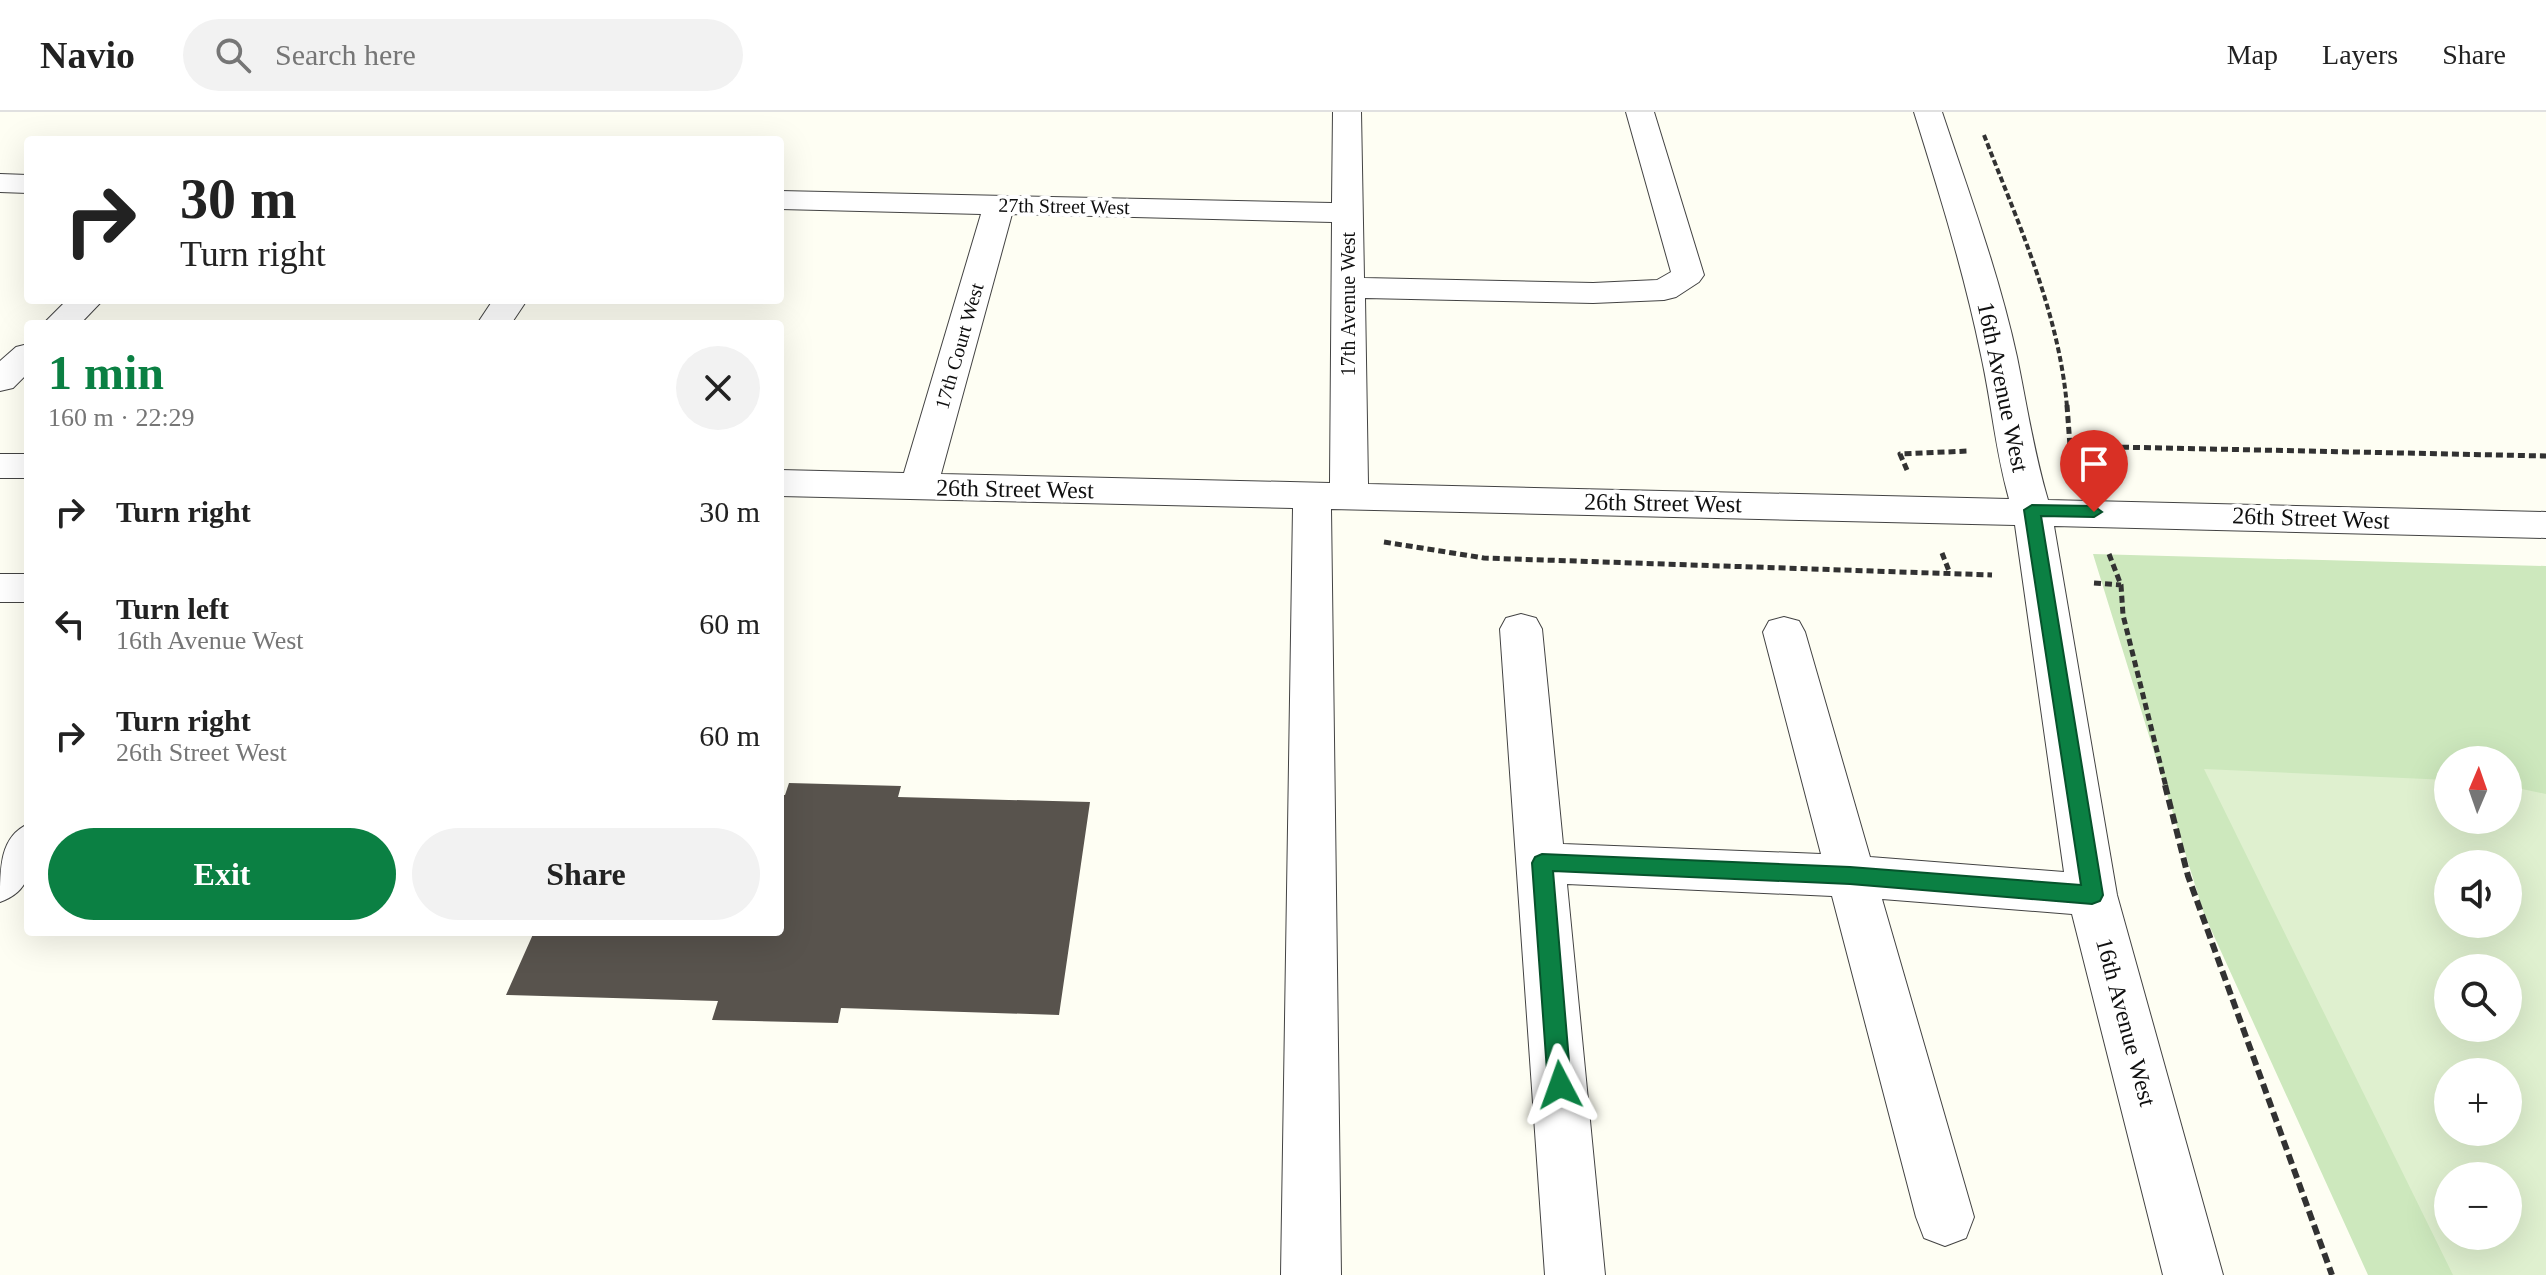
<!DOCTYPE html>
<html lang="en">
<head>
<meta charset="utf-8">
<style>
	:root { --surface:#fff; --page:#f2f2f2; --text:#222; --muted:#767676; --line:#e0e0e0; --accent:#0b8043 }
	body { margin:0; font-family:Georgia,serif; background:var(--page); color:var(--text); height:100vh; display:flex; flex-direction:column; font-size:30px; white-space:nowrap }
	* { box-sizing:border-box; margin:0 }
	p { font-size:26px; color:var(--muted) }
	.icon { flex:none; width:44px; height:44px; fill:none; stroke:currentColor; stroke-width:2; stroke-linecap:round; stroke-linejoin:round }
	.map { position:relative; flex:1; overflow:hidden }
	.drawer { position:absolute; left:24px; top:208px; width:760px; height:616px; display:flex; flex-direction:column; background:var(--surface); border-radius:8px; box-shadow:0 8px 32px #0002 }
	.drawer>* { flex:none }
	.banner { position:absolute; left:24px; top:24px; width:760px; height:168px; border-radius:8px; box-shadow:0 8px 32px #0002; background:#fff; color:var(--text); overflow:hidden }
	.needle { width:52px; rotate:2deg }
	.buttons { position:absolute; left:2434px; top:634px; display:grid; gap:16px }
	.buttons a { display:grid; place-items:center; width:88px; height:88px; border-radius:50%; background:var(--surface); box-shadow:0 8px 32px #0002; font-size:40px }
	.pin { position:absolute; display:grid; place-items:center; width:68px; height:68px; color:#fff; margin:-82px -34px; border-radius:50% 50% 50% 0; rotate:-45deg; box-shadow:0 0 8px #0007 }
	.pin .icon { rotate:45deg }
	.me { position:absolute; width:88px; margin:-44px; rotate:356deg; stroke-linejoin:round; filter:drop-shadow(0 0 6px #0008) }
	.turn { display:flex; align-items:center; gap:28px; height:168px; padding:0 24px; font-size:36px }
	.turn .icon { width:104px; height:104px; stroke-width:2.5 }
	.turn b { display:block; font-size:56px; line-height:68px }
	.round { display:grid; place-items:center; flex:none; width:84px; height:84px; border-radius:42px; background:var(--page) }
	.headline { display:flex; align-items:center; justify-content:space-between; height:136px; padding:0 24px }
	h1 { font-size:48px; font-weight:800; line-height:60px; color:var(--accent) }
	.primary-button { display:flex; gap:16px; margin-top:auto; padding:16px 24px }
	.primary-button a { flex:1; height:92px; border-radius:48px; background:var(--accent); color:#fff; font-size:32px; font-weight:800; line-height:92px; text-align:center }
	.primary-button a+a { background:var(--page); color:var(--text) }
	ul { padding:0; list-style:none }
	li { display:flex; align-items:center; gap:24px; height:112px; padding:0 24px }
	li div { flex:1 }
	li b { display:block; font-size:30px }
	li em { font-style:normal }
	header { display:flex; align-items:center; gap:48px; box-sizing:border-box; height:112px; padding:0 40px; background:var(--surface); border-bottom:2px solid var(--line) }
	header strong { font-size:38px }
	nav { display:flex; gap:44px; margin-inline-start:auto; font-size:28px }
	.search { width:560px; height:72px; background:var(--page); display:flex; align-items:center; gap:20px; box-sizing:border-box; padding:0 28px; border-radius:44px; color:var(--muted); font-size:30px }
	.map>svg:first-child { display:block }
</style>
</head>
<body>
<header>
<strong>Navio</strong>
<div class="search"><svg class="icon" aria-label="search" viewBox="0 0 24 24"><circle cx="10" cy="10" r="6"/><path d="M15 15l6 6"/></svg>Search here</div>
<nav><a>Map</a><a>Layers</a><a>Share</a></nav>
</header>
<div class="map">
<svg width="2546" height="1163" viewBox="0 0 2546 1163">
	<rect width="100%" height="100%" fill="#fefef3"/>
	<path fill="#cde8bd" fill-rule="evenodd" d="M2093,442L2546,454V1163H2368L2204,802ZM2448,648H2508V708H2448ZM2448,752H2508V812H2448ZM2448,856H2508V916H2448ZM2448,960H2508V1020H2448ZM2448,1064H2508V1124H2448Z"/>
	<path fill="#dff0cf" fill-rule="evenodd" d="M2204,657L2448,668V708H2508V674L2546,682V1163H2453ZM2448,752H2508V812H2448ZM2448,856H2508V916H2448ZM2448,960H2508V1020H2448ZM2448,1064H2508V1124H2448Z"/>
	<path fill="#58534d" d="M789,671L901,674L898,685L1090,690L1059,903L841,896L838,911L712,908L718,889L506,883L534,820H780V683H785Z"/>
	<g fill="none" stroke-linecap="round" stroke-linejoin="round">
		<defs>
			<path id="minor" d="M1333,0H1361L1364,166L1593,171L1657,168L1671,160L1626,0H1654L1704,163L1699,170L1676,185L1664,188L1593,191L1365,186L1368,372L2009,387C1995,337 1992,293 1981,243C1964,160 1939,80 1914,0H1942C1969,81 1999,162 2017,245C2027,294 2034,341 2048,388L2546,400V426L2054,414L2117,783L2223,1163H2163L2072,802L1882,787L1974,1105L1966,1126L1945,1134L1924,1126L1916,1105L1832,784L1567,772L1605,1163H1545L1500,517L1506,506L1521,502L1536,506L1542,517L1563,732L1821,742L1763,520L1769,509L1784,505L1799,509L1805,520L1870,745L2064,760L2015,413L1331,397L1341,1163H1281L1293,396L780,384V358L904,361L981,102L780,97V79L1332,91ZM1012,102L1332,110L1330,371L941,362Z
				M0,62L28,63V81L0,80Z
				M67,188H103L80,212H43Z
				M493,188H527L511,212H477Z
				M28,232V261L13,276L0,279V249L16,235Z
				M0,342H28V366H0Z
				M0,462H28V490H0Z
				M28,712C28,747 39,776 0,790C0,755 0,725 28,712Z"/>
		</defs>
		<use href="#minor" stroke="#434343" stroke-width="2"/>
		<path stroke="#323232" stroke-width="4" stroke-dasharray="6 3" stroke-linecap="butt" d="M1984,23C2018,111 2059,200 2067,295"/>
		<path stroke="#323232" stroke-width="5" stroke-dasharray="7 4" stroke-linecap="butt" d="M2067,293L2070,334L2080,361
			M2067,334L2546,344
			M1907,358L1900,342L1969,339
			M1384,430L1484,446L1992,463
			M1942,441L1949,459
			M2109,442L2121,473L2123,503L2166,675
			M2094,471L2121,473"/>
		<path stroke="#323232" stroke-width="6" stroke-dasharray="10 5" stroke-linecap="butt" d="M2165,673L2188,764L2332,1163"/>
		<use href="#minor" fill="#fff" fill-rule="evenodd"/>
	</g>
	<path fill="#0b8043" stroke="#07532c" stroke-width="2" d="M2032,393L2094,394L2102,400L2094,405L2041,404L2103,783L2100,789L2092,792L1850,772L1553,759L1571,973L1568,980L1560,983L1552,980L1548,973L1532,751L1535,745L1542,742L1850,755L2081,773L2024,398Z"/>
	<g text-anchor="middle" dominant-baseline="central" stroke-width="8" stroke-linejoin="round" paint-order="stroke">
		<g font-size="20" fill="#101010" stroke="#fff">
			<text transform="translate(1064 94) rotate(1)">27th Street West</text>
			<text transform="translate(1348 192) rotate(-90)">17th Avenue West</text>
			<text transform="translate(959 234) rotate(-74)">17th Court West</text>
		</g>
		<g font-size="24" fill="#101010" stroke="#fff">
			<text transform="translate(2003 275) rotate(78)">16th Avenue West</text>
			<text transform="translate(1015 377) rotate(1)">26th Street West</text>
			<text transform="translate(1663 391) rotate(1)">26th Street West</text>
			<text transform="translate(2311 406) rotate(2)">26th Street West</text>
			<text transform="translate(2126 910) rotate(75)">16th Avenue West</text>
		</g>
	</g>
</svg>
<div class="buttons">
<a><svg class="needle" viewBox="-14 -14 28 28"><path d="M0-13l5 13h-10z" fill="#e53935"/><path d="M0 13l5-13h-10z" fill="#767676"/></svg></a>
<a><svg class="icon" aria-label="sound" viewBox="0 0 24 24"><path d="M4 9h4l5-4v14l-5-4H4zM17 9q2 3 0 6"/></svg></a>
<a><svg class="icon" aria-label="search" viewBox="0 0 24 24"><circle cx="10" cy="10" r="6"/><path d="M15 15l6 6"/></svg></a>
<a>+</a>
<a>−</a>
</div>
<div class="pin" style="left:2094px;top:400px;background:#d93025"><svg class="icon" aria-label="arrive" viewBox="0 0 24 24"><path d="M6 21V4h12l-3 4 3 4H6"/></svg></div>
<svg class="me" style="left:1560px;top:973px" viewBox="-20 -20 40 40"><path d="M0-17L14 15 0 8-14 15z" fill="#0b8043" stroke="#fff" stroke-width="4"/></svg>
<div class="banner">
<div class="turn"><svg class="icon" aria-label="right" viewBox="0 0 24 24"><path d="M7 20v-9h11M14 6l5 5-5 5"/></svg><div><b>30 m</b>Turn right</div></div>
</div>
<section class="drawer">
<div class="headline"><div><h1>1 min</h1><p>160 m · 22:29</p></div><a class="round"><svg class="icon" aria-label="close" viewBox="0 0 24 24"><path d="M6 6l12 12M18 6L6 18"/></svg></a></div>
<ul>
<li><svg class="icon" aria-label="right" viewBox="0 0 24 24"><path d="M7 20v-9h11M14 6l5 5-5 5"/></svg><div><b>Turn right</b></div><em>30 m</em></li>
<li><svg class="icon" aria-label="left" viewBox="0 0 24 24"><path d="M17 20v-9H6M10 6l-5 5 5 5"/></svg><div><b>Turn left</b><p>16th Avenue West</p></div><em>60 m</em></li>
<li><svg class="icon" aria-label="right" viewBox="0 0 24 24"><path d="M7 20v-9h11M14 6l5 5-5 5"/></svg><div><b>Turn right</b><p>26th Street West</p></div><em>60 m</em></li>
</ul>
<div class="primary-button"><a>Exit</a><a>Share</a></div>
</section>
</div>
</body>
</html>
